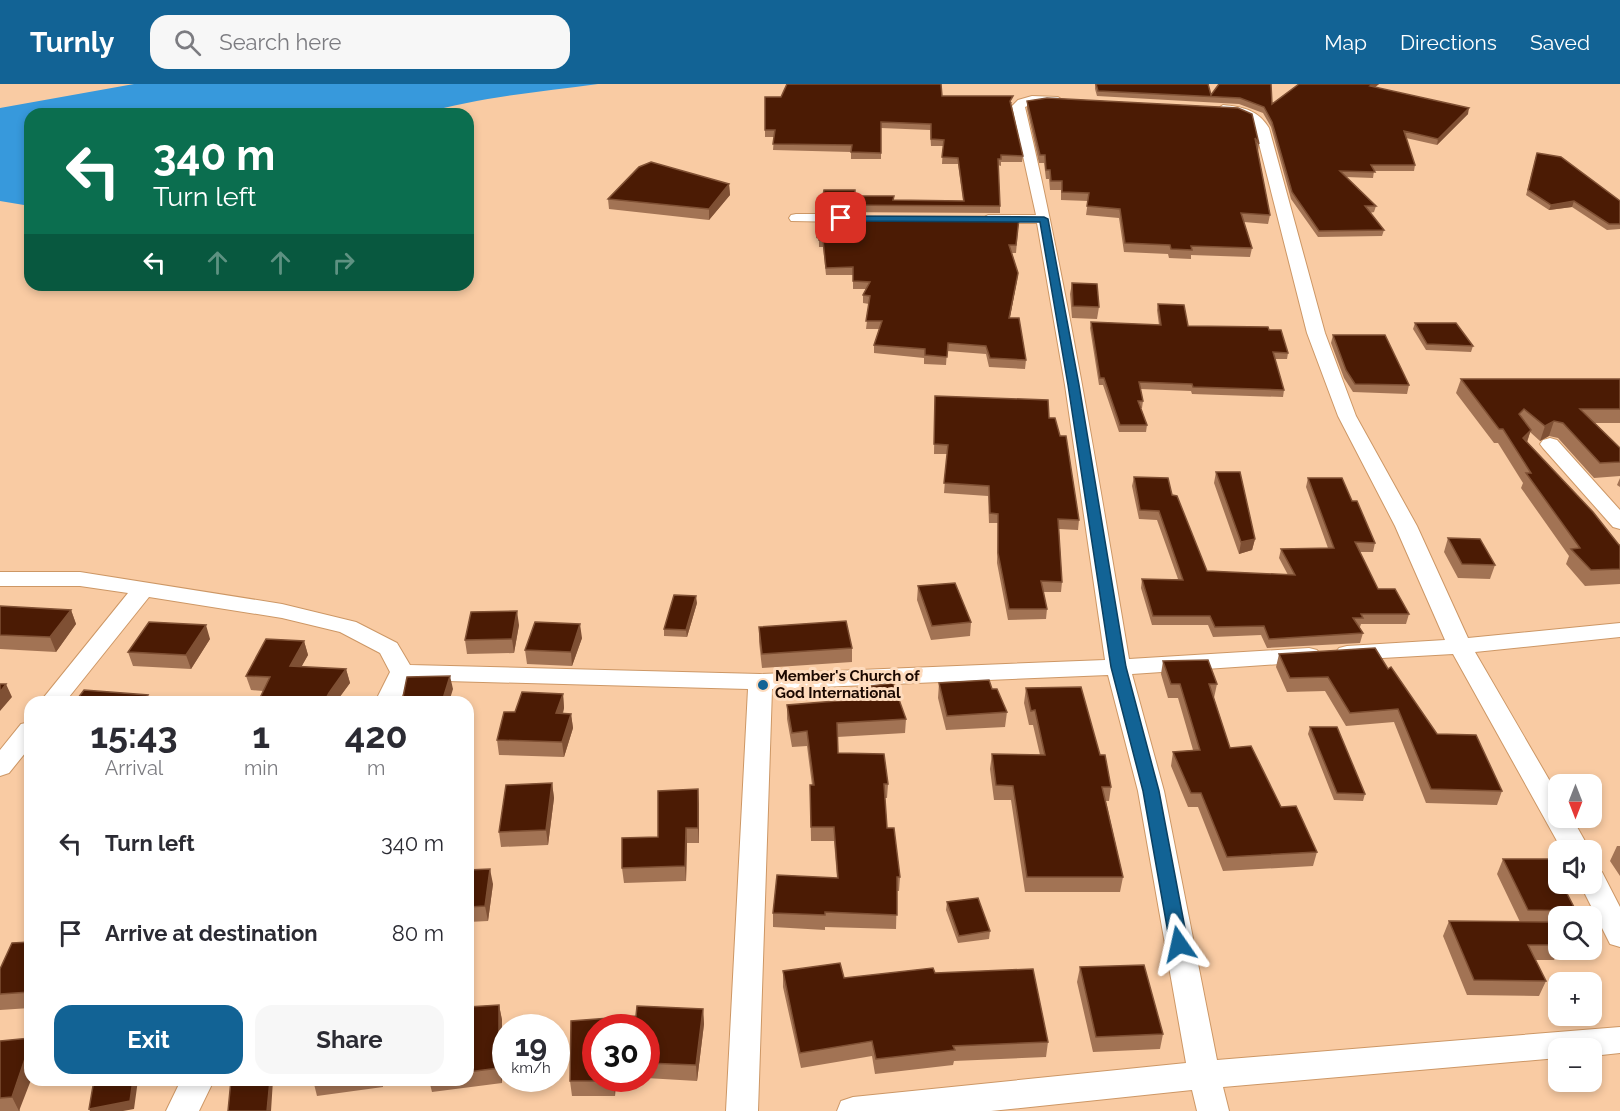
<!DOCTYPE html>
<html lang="en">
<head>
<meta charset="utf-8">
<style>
	:root { --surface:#fff; --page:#f7f7f7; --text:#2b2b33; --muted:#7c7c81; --accent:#126395 }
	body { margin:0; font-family:Raleway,sans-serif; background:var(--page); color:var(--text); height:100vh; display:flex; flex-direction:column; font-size:22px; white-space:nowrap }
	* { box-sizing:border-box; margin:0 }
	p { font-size:20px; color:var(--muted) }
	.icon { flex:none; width:33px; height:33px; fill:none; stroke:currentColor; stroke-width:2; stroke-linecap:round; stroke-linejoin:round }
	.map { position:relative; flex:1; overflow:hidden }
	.details { position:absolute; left:24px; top:612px; width:450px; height:390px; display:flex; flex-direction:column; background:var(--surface); border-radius:18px; box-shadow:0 3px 9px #0003 }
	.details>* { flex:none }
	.hud { position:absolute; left:24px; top:24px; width:450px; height:183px; border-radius:18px; box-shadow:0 3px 9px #0003; background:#0b6e4f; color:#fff; overflow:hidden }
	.needle { width:39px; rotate:180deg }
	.tools { position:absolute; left:1548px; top:690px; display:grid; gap:12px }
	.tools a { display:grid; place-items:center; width:54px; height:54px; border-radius:12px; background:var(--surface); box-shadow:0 3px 9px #0003; font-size:30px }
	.speed { position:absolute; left:492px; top:930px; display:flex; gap:12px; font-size:30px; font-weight:700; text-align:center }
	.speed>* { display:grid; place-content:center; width:78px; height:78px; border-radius:50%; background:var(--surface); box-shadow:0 3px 9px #0003; line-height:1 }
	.speed small { font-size:15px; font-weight:400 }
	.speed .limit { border:9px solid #d22; background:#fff; color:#111 }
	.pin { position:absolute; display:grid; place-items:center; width:51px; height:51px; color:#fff; margin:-26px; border-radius:12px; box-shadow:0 3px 9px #0006 }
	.me { position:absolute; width:66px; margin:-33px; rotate:349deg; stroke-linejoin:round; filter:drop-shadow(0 0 4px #0008) }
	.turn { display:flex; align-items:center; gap:21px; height:126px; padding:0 30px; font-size:27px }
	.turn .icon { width:78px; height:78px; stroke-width:2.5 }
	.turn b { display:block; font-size:42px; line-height:51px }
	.lanes { display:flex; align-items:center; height:57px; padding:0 30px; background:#0003; justify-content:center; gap:30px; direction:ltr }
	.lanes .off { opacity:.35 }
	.eta { display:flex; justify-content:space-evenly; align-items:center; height:102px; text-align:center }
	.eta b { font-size:36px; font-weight:700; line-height:42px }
	.button { display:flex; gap:12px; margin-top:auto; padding:12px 30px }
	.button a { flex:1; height:69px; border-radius:18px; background:var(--accent); color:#fff; font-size:24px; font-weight:700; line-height:69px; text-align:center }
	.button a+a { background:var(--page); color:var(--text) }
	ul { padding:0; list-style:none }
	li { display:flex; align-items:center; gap:18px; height:90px; padding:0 30px }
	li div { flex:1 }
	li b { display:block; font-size:22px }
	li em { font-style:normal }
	header { display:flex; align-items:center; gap:36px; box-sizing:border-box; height:84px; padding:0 30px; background:var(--accent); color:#fff }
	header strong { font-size:28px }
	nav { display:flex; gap:33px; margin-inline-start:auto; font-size:21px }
	.search { width:420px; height:54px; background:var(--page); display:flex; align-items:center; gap:15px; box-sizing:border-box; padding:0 21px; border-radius:18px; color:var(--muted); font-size:22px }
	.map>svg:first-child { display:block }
</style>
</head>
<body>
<header>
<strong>Turnly</strong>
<div class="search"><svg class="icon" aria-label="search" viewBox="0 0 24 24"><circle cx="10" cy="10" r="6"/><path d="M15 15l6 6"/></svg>Search here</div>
<nav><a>Map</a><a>Directions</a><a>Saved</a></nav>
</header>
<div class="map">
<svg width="1620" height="1027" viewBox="0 0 1620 1027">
	<rect width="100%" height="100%" fill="#f9cba3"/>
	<path fill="#3799dc" d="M134,0H598C539,8 479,13 422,30H30V122L0,117V24Z"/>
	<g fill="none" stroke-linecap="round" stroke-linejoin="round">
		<defs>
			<path id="minor" d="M1032,12L1058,13L1064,17C1054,25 1037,17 1025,23C1068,205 1098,390 1129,575L1309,564L1317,566L1321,571L1317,576L1309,578L1132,590L1164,707L1217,976L1620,943V969L1592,972V964H1558V974L1223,1003L1229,1027H1197L1192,1006L991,1027H837L841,1017L853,1013L1186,979L1138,707L1108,591L772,605L758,1027H726L748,605L410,596L399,618H375L390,588L380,569L340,548L282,534L149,513L65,618H40L128,509L80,502H0V488H80L282,520L356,538L397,559L410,581L760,590L1105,576L1065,301L1037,139H988L981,135L988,131H1036L1012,22L1018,16Z
				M1223,21C1243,23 1258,26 1269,44L1325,249L1356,332L1417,442L1468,554L1620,539V553L1475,568L1558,711V734H1572L1590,766H1562L1453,570L1347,576L1339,574L1335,569L1339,564L1347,562L1445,556L1395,442L1338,332L1307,249L1255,44L1242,32L1219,28L1217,25Z
				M796,130H847L854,134L847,138L791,137L789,134L791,131Z
				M1550,354L1557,356L1620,426V445L1613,443L1543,364L1540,360L1543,356Z
				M30,638V663L9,689L0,692V666L21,640Z
				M1592,785L1602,788L1620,823V863L1610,860L1580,800H1592Z
				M181,996H214L199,1027H166Z"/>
		</defs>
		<use href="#minor" stroke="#cd9765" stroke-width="2"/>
		<use href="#minor" fill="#fff" fill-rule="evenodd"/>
	</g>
	<path fill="#a27354" d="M1095,0L1211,11L1219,0L1272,20L1299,0H1379L1375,3L1468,30L1437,61L1406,54L1415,81L1414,87H1374L1373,94L1346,93L1376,122L1374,128L1370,129L1384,146L1382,152L1318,153L1291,115L1271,43L1263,29L1239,20L1097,12L1095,5Z
		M942,12L1012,18L1011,20L1023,72L1022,78H1001V82L998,81L1000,122V129L821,128V121L855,112L893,116L963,117L958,80H942L943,62H931L930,46L881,44V75H851V68L773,66L774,53H765V13Z
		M1027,17L1238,24L1259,60L1258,68L1270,131L1268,140L1244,138L1252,164L1250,173L1191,171V175L1169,174L1168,170L1124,168L1119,134L1086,131L1088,117L1061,116V106H1050L1049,95H1046L1044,79H1039L1027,25Z
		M1537,69L1620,117V145L1607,146L1572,123L1549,126L1526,111Z
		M729,100L730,111L709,136L609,125L608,115Z
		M1019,134L1016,169H1012L1018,189L1010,234L1026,276L1025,285L989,283L986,270L947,267L946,281L924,280V274L874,269V261L879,245H866L869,220L863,219V211L866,205H853V191H826L823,163H819V155L816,154V147Z
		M1072,199L1099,223L1097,235L1072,234L1070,210Z
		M1158,220L1188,242L1269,246L1288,269L1287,275H1275L1284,306L1283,313L1192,310L1191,307L1140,305L1143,317L1142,324H1141L1147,341L1146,348H1119L1103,301H1099L1090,244L1091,238L1159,241L1157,226Z
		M1415,239L1473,262L1471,268L1426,266L1413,245Z
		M1333,251L1409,301L1407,310L1353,308L1344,294L1331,259Z
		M1461,295H1620V339H1595L1620,364V392L1594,394L1558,354L1549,352L1540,357L1530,348L1527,359L1619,461H1620V500L1585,502L1566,480L1569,472L1521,404L1523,399L1498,359H1494L1456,309Z
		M935,312L1049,334L1079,436L1078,446L1059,445L1062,498L1061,508H1043L1047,525L1046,535L1008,536L997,479L998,439H989L988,412L944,409L947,370H934Z
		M1216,388L1255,455L1252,466L1239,470L1214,399Z
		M1134,393L1172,411L1207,487L1288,491L1279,474L1281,465L1328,464L1306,403L1308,394L1352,417L1375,459L1373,468H1359L1378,505L1409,530L1406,540H1361L1360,543H1359L1363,549L1360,559L1267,564L1261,551L1213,553L1208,541H1152L1141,504L1142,495H1178L1157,436L1139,435L1132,402Z
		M1620,394V403L1617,401Z
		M1448,454L1495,481L1490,495L1458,494L1444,468Z
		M918,502L971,538L970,552L931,556L917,516Z
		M697,519L687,553L664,552V545Z
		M0,522L71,526L76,540L56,568L0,565Z
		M519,541L514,569L467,570L465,556Z
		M759,543L852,564V578L762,584L759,558Z
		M582,554L572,582L527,580L525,566Z
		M210,555L191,585L133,582L128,568Z
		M304,557L308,571L301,583L346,585L350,599L336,618H258L263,607L251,606L246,592Z
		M1279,570L1388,585L1437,650L1502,707L1497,721L1426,719L1394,638L1346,642L1325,607L1287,608L1276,583Z
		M1163,577L1217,600L1214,614L1230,664L1281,723L1317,768L1313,782L1223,787L1198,723H1188L1171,682L1173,668L1193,666L1178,614H1168L1161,590Z
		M939,599L992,605L1007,628L1005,643L946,646L938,614Z
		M857,604L906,635L905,649L837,653L838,669L888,700L887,714H885L887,744L900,793L899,807H897L896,845L825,843V846L773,843V829L837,794L834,757H811L810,701H812L807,662L792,663L787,635V621L857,615Z
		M1026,604L1100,671L1111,703L1109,717H1106L1123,793L1120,808H1025L1011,716H994L990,685L992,670L1040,671L1033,641H1029L1024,619Z
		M563,610L564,624L563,630H571L573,644L564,673L499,671L497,656L515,628Z
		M1310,643L1365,710L1363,717L1334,716L1308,650Z
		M552,699L554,714L548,761L501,763L499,748Z
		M699,720V759H687L686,797L624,799L622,784Z
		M1617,762H1620V792L1610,777Z
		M1503,775L1576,827L1574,832H1558V842H1552L1558,856L1559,866L1554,876H1535L1546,897L1539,912L1467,911L1443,852L1449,837L1520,838L1497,790Z
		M468,786L493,800L488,837L468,838Z
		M947,818L990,847L989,855L958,859L946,826Z
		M30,858V924L0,926V885Z
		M1080,883L1163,950L1160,965L1093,968L1077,898Z
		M783,887L844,894L935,889L1048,958L1046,973L954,977L953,981L875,990L872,972L801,984L783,903Z
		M499,921L502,936V999L432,1008L429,996H468V923Z
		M637,922L703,925L704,940L697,997L646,994V944H596V994H616L615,1012H572L570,997L571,937L636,932Z
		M0,957L20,1027H0Z
		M313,996H383V1003L317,1012Z"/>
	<path fill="#7f5034" d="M1373,0H1379L1369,8L1370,2Z
		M1469,24L1468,30L1437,61L1438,55Z
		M729,100L730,111L709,136V125Z
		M1574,117L1572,123L1549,126L1551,121Z
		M1018,189L1017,197L1008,242L1009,234Z
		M1554,337L1549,352L1540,357L1545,342Z
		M1531,346L1526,360L1518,369L1523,354Z
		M1255,455L1252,466L1239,470L1241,458Z
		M696,512L697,519L687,553L686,546Z
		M71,526L76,540L56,568L50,553Z
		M517,527L519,541L514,569L512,555Z
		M580,540L582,554L572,582L571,568Z
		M206,541L210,555L191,585L186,571Z
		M304,557L308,571L294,596L290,582Z
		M346,585L350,599L336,618H324L329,609Z
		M450,592L453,605L449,618H442Z
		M6,600L12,613L0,627V608Z
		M563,610L564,624L558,644L556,629Z
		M148,611L151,618H143Z
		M571,630L573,644L564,673L562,658Z
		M552,699L554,714L548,761L546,746Z
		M698,705L699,720V759L698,744Z
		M686,744L687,759L686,797L685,782Z
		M490,785L493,800L488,837L485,822Z
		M499,921L502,936V999L499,984Z
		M703,925L704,940L697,997L696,981Z
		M30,960L31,996L19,1027L12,1013Z
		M613,994H616L615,1012L613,997Z
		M133,996H138L134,1025L123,1027H90L89,1025Z
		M270,996H273L271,1027H267Z"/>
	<path fill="#4b1b04" stroke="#7f5034" stroke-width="1.5" d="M787,0H941L942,12H1013L1010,17L1023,72L1001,71V75H998L1000,122L821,121L824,106H855V112H894L893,116L964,117L958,74L942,73L944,56L931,55V40L881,38V69L851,68L852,61L773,60L775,46H765V13H781Z
		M1096,0H1208L1211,11L1219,0H1271L1272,20L1299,0H1373L1370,2L1469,24L1438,55L1404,47L1415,81H1371L1375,88L1340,87L1376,122H1365L1384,146L1319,147L1292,108L1272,38L1264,23L1240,14L1098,7Z
		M1047,14L1238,24L1252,30L1259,60L1255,54L1270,131L1241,129L1252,164L1191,162L1192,166L1171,165L1170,161L1125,159L1120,125L1087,122L1089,109L1062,108V97H1051L1050,86H1046L1045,71H1040L1027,17Z
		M1537,69L1561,73L1620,117V140H1609L1574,117L1551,121L1528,106Z
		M651,78L729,100L709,125L608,115L639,83Z
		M819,133L1019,134L1016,161H1009L1018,189L1009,234H1019L1026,276L990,274L986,262L948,259L947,273L925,271V265L874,261L882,237H866L870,212L863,211L870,198L853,197V183L826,184L823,156H819V147H816Z
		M1072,199L1097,200L1099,223L1073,222Z
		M1158,220L1184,221L1188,242L1268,243L1269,246H1281L1288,269L1273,268L1284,306L1193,303L1192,300L1139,298L1143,317H1138L1147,341H1120L1104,294H1100L1091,238L1161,241Z
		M1415,239H1456L1473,262L1427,260Z
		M1333,251H1385L1409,301L1355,300L1346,286Z
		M1461,295H1620V325H1580L1620,364V378L1600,379L1563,339L1554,337L1545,342L1524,325L1519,330L1531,346L1523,354L1593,428L1619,461H1620V485L1591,486L1571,465L1580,464L1526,389H1531L1503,345H1499Z
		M935,312L1048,316L1049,334H1055L1060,352H1066L1079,436L1058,435L1062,498L1041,497L1047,525H1009L998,469V430L990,429L989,402L944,399L948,361L934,360Z
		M1216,388H1240L1255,455L1241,458Z
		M1134,393L1168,394L1172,411L1177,412L1207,487L1295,491L1281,465L1334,464L1308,394H1342L1352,417H1357L1375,459L1355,458L1378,505H1395L1409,530H1361L1363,534H1353L1363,549L1269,555L1264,542L1215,543L1210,532H1153L1142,495L1183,496L1159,427L1140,426Z
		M1448,454L1480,455L1495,481L1462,480Z
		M955,499L971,538L932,542L918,502Z
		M674,511L696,512L686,546L664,545Z
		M0,522L71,526L50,553L0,551Z
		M517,527L512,555L465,556L471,528Z
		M846,537L852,564L762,570L759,543Z
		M149,538L206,541L186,571L128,568Z
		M535,538L580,540L571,568L525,566Z
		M266,555L304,557L290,582L346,585L329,609L324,618H258L270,593L246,592Z
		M1375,564L1388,585L1391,583L1437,650L1476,651L1502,707L1431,705L1398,625L1350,629L1328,593L1290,594L1279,570Z
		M1208,576L1217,600H1209L1230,664L1251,662L1281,723L1296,722L1317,768L1227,773L1201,709H1191L1173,668L1200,666L1180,600H1171L1163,577Z
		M450,592L442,618H394L397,613H403L407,593Z
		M989,596L992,605H997L1007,628L947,632L939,599Z
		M893,599L906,635L837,639L838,669L884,670L888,700H884L887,744H894L900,793H897V831L825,828V831L773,829L777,791L838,794L834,743H811L810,701H814L807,647L792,649L787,621L861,615L857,604Z
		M0,600H6L0,608Z
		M1081,603L1100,671H1105L1111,703H1102L1123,793H1027L1013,702L996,701L992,670L1045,671L1035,626L1031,627L1026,604Z
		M84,606L148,611L143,618H75Z
		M522,608L563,610L556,629L571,630L562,658L497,656L504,628H515Z
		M1310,643H1337L1365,710L1337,709Z
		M552,699L546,746L499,748L506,701Z
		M698,705V744H686L685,782L622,784V754L658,753V707Z
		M1503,775H1549L1558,793V800H1562L1576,827L1528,826Z
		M490,785L485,822L468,823V786Z
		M978,814L990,847L959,852L947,818Z
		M1449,837L1550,838L1558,856V861H1528L1546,897L1474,896Z
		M30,858V908L0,910V885L12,859Z
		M840,879L844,894L933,884L935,889L1033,885L1048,958L953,962L955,966L876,975L872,957L800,969L783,887Z
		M1144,881L1163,950L1096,953L1080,883Z
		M499,921V984L468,988V923Z
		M637,922L703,925L696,981L646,979V944H596V994H613V997H570L571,937L636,932Z
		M30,954V960L12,1013L0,1014V957Z
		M94,996H133L130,1017L89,1025Z
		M231,996H270L267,1027H228Z
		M313,996H326L312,998Z"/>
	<path fill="#126395" stroke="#0c4061" stroke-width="1.5" d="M838,132L1044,133L1048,135L1079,301L1126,583L1159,707L1188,860L1186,865L1179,867L1173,865L1170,860L1143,707L1111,583L1068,301L1040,138L841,137L838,136Z"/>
	<circle fill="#126395" stroke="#fedbbd" stroke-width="2" cx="763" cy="601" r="6"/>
	<g text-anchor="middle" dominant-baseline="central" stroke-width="6" stroke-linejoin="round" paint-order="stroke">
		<g font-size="15" font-weight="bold" fill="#1b0800" stroke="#fedbbd" text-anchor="start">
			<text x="775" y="592">Member's Church of<tspan x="775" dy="17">God International</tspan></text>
		</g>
	</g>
</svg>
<div class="tools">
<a><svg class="needle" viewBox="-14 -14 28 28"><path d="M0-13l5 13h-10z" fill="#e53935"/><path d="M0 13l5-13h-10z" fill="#7c7c81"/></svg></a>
<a><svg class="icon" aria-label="sound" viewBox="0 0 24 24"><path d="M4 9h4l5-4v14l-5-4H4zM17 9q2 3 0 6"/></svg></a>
<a><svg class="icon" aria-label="search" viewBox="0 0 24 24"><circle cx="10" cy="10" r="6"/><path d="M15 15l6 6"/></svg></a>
<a>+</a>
<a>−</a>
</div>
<div class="speed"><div>19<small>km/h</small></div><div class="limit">30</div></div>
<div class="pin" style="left:841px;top:134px;background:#d93025"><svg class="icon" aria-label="arrive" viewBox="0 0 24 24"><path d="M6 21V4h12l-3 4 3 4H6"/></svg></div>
<svg class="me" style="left:1179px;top:860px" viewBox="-20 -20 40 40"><path d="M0-17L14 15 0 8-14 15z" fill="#126395" stroke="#fff" stroke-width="4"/></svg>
<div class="hud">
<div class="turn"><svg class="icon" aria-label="left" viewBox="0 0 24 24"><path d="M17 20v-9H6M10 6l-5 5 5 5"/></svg><div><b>340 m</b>Turn left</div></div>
<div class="lanes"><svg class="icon" aria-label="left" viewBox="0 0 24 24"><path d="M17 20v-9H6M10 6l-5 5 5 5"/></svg><svg class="icon off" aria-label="ahead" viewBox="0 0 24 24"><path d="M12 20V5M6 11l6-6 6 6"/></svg><svg class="icon off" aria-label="ahead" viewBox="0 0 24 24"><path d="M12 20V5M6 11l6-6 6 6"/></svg><svg class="icon off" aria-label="right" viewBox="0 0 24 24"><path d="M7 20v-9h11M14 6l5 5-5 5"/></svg></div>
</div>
<section class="details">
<div class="eta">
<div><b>15:43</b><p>Arrival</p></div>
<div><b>1</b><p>min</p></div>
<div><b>420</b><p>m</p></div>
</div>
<ul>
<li><svg class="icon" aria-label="left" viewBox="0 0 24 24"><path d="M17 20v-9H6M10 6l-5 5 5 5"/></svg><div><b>Turn left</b></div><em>340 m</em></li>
<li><svg class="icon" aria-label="arrive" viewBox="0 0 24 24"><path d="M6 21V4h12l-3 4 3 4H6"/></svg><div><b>Arrive at destination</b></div><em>80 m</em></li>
</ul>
<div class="button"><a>Exit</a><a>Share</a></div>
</section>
</div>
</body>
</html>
